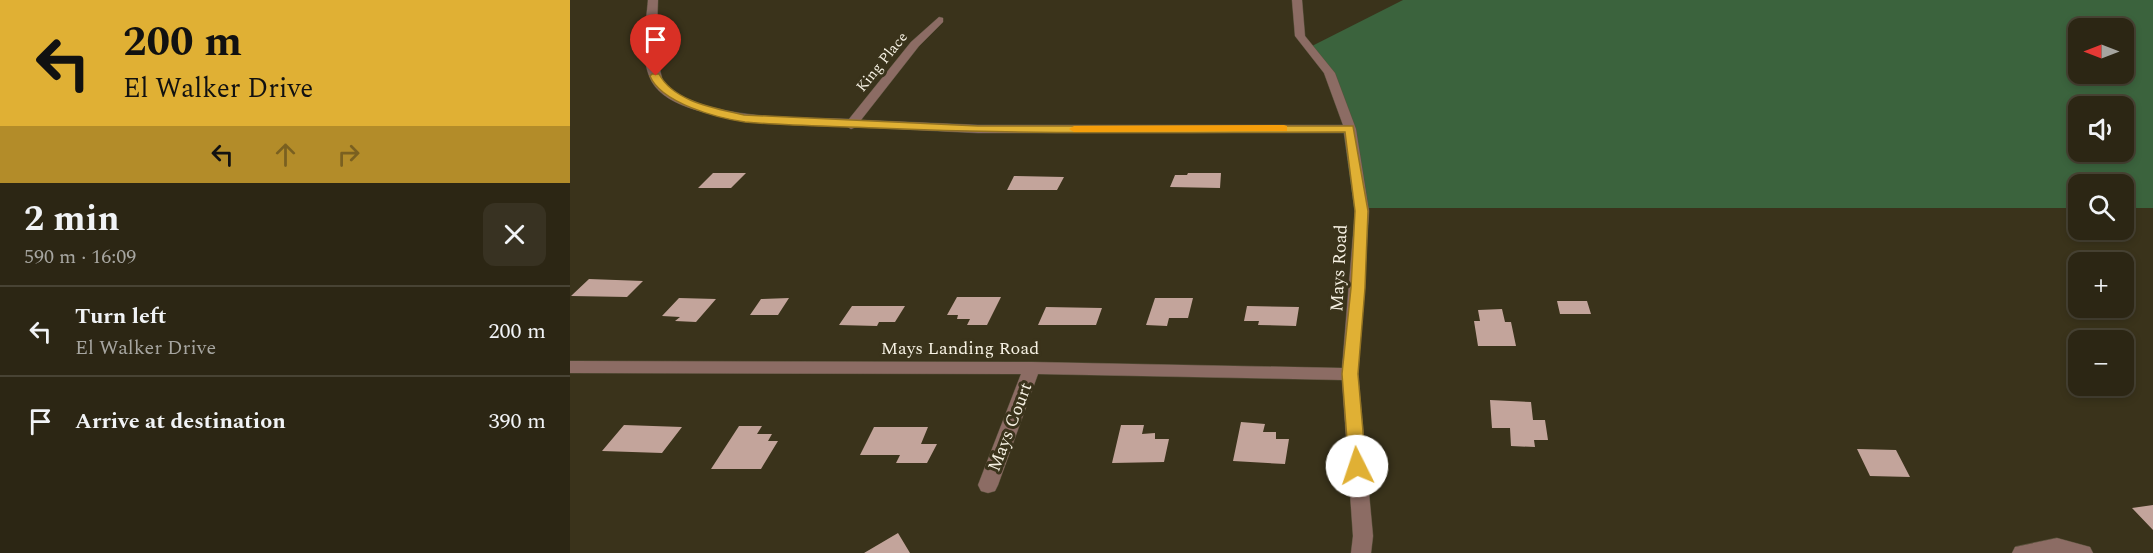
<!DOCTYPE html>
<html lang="en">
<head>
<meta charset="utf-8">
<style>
	:root { --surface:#2c2614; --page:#383222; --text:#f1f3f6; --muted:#a6a5a0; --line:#484334 }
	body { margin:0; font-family:Spectral,serif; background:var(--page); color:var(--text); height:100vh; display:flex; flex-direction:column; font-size:22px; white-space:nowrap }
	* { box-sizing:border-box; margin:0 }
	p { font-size:20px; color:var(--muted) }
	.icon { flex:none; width:33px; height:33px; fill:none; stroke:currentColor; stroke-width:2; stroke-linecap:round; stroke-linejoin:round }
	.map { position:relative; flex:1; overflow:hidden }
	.sheet { display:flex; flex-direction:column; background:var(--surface); width:570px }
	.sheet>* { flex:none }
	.guide { background:#e0b034; color:#111; overflow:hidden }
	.needle { width:39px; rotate:270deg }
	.fabs { position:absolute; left:1498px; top:18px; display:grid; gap:12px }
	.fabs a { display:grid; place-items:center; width:66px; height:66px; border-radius:12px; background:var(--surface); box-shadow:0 3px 9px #0003,0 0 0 2px var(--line); font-size:30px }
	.pin { position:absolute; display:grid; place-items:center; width:51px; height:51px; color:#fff; margin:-62px -26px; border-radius:50% 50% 50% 0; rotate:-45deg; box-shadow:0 0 6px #0007 }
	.pin .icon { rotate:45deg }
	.me { position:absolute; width:66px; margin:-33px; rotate:356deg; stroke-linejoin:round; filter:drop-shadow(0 0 4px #0008) }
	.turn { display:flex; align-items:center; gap:21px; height:126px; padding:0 24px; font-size:27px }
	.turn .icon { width:78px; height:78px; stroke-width:2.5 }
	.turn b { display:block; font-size:42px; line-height:51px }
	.lanes { display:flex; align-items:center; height:57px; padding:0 24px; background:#0003; justify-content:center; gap:30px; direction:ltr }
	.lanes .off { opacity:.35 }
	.round { display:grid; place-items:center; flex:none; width:63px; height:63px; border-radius:12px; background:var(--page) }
	.head { display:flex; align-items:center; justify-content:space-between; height:102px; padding:0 24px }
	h1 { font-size:36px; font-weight:700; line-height:45px }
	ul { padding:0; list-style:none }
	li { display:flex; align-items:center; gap:18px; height:90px; padding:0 24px; border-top:2px solid var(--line) }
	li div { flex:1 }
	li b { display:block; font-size:22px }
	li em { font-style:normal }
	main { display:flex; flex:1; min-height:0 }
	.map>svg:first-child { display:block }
</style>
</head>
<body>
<main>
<section class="sheet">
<div class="guide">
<div class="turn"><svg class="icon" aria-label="left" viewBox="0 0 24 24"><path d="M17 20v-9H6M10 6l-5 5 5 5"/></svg><div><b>200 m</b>El Walker Drive</div></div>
<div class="lanes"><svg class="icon" aria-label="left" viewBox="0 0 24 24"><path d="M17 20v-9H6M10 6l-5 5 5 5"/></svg><svg class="icon off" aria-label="ahead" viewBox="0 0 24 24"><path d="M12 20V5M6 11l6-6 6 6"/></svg><svg class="icon off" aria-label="right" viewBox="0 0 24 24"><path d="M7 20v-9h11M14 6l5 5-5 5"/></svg></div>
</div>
<div class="head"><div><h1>2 min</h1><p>590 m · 16:09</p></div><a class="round"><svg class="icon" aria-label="close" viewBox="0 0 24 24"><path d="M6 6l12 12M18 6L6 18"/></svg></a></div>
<ul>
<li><svg class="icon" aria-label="left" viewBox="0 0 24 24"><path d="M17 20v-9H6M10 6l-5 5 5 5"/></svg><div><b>Turn left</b><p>El Walker Drive</p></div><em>200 m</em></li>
<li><svg class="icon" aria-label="arrive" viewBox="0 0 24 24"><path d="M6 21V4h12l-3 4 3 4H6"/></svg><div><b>Arrive at destination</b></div><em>390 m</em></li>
</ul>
</section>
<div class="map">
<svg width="1583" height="553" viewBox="0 0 1583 553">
	<rect width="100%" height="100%" fill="#3a331b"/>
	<path fill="#3b633d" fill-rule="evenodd" d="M833,0H1583V208H1554V184H1509V208H784L768,93L740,47ZM1509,28H1554V74H1509ZM1509,106H1554V152H1509Z"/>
	<path fill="#c3a49b" d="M143,173H176L161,188H128Z
		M618,173H651L650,188L600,187L605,175H617Z
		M444,176L494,177L487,190H437Z
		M19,279L73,281L57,297L1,296Z
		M387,297H431L417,325H397L400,319H387L388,315H377Z
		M109,298L146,299L126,322L105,321L110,317L92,316Z
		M219,298L208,315H180L191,299Z
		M585,298H623L618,318H599L597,326L576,325Z
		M987,301H1017L1021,314H990Z
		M282,306H335L325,322H309L307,326L269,325Z
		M677,306L729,307L726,326L688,325L689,321H674Z
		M476,307L532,308L526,325H468Z
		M932,309L935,322H941L946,346H908L904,321H910L908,310Z
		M920,400L961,402L963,420H975L978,440H964L965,447L941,446L940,428H922Z
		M671,422L695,424L693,432H706V439H719L715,464L663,461Z
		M54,425L112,427L92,453L32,451Z
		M551,425H574L572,434L585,433V439H599L594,462L542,463Z
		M169,426H192L187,434H202L198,441H208L191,469H141Z
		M304,427H358L351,444H367L357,463H326L330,455H290Z
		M1287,449L1326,450L1340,477L1300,476Z
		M1583,505V530L1562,508Z
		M328,533L340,553H294Z"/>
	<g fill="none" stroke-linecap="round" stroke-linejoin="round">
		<defs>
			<path id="minor" d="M78,0H88L86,54L93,82C130,121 228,117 279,119L341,42L369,17L373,18V22L349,46L291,120L408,125H773L754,73L725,36L722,0H732L735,36L765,73L786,129L799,211L788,374L803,536L801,553H781L783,536L772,380L468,374L428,485L425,491L418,493L411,491L408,485L451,374L0,373V361L462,362L772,368L785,211L774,133H408L286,127L281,129L276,126C232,124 106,125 82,82C69,59 76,25 78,0Z
				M1487,538L1520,547L1523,553H1442L1445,547Z"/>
		</defs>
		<use href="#minor" stroke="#58513b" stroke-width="1"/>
		<use href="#minor" fill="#8c6c64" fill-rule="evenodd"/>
	</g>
	<path fill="#e0b034" stroke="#927222" stroke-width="1.5" d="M82,74H89C104,102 145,108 174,115L408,126H783L798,211L795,288L788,374L796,466L793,471L787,473L781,471L779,466L772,374L781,288L785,211L775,132C618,132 462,135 307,128C263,126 218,126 175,122C147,118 91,103 80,76Z"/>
	<path fill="#f59e0b" d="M714,125L717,126V131L504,132L499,129L504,126Z"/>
	<g text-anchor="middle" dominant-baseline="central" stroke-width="6" stroke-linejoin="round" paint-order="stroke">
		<g font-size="15" fill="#f6f1e3" stroke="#3a331b">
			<text transform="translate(312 62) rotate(-51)">King Place</text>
		</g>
		<g font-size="18" fill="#f6f1e3" stroke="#3a331b">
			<text transform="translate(769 268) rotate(-87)">Mays Road</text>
			<text x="390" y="348">Mays Landing Road</text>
			<text transform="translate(440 427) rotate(-69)">Mays Court</text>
		</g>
	</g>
</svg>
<div class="fabs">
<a><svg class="needle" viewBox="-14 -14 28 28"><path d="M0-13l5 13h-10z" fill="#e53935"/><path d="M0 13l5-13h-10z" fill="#a6a5a0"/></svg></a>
<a><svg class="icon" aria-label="sound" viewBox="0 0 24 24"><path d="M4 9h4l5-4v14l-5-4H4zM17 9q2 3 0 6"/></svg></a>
<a><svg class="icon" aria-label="search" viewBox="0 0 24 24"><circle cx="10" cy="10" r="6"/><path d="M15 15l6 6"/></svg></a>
<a>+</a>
<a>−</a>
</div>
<div class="pin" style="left:86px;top:76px;background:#d93025"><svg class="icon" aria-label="arrive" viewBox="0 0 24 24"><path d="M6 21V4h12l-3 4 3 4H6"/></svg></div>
<svg class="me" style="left:787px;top:466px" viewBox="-20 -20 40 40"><circle r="19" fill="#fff"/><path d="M0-13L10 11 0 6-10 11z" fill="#e0b034"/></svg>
</div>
</main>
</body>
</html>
